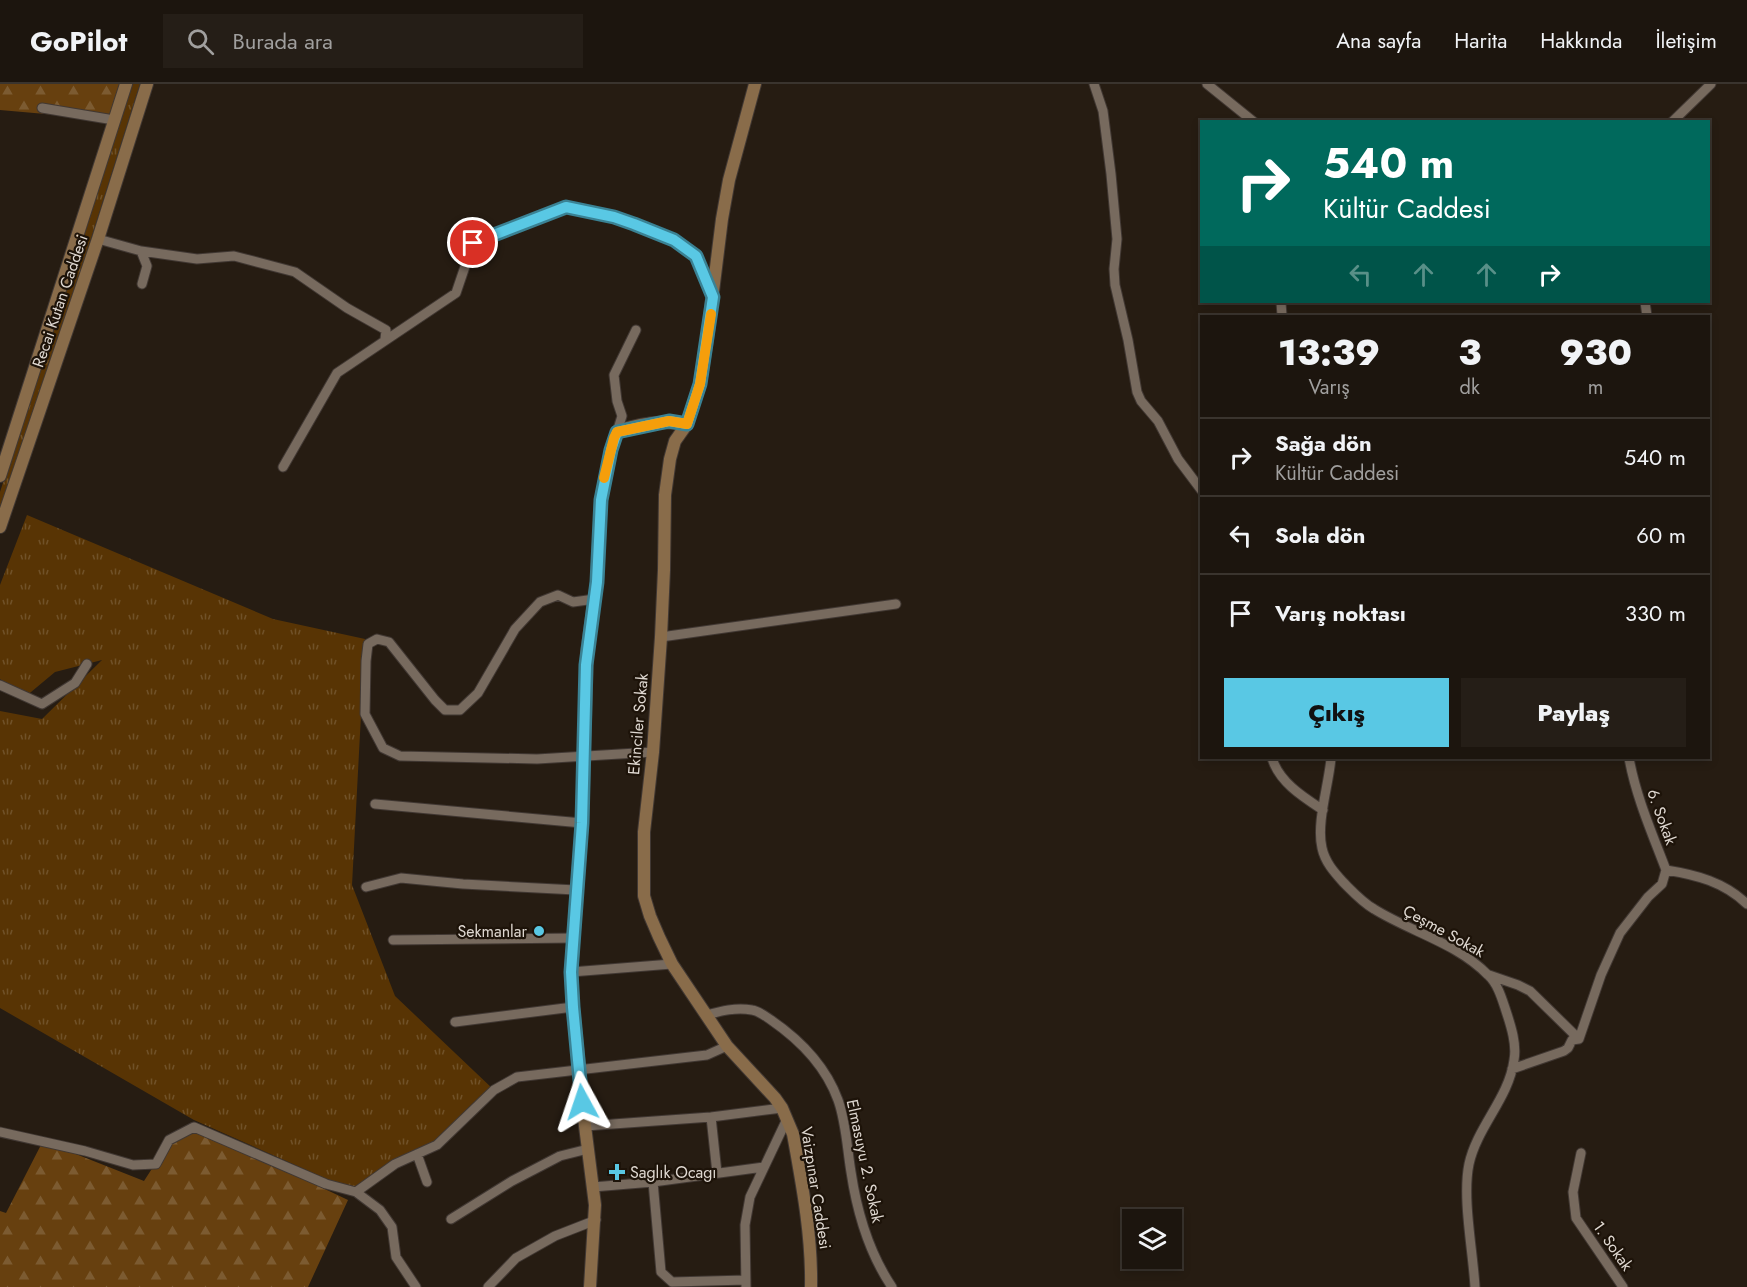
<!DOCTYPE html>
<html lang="tr">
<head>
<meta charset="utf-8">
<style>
	:root { --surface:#1c150e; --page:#251e17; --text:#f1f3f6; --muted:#a09f9e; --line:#3a342e; --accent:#59c8e4 }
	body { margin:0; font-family:Jost,sans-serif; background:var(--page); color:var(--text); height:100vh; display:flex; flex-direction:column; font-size:22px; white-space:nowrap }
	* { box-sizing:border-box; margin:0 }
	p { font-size:20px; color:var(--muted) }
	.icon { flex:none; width:33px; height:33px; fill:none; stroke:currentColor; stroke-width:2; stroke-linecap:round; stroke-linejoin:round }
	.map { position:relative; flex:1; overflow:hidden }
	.details { position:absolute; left:1200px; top:231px; width:510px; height:444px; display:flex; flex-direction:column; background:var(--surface); border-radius:0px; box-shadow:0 3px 9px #0003,0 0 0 2px var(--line) }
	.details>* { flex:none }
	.hud { position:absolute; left:1200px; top:36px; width:510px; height:183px; border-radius:0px; box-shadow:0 3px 9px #0003,0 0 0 2px var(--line); background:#00695c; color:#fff; overflow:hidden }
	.tools { position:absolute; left:1122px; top:1125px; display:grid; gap:12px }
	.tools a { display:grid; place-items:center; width:60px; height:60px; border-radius:0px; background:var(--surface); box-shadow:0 3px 9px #0003,0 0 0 2px var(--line); font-size:30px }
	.pin { position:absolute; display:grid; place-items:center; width:51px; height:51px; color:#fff; margin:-26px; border:3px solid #fff; border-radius:50%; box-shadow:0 2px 6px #0007 }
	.me { position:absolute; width:66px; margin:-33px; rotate:355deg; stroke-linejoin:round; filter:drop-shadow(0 0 4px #0008) }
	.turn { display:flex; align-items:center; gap:21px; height:126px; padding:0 24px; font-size:27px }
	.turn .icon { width:78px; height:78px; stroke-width:2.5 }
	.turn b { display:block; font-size:42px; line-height:51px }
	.lanes { display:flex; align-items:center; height:57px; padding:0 24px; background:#0003; justify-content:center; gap:30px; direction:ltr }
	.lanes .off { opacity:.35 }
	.eta { display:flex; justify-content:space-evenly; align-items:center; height:102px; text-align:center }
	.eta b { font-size:36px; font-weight:800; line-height:42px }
	.button { display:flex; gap:12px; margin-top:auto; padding:12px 24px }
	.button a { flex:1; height:69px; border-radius:0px; background:var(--accent); color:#111; font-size:24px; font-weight:800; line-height:69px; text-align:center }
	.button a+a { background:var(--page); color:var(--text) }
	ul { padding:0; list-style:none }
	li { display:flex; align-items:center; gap:18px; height:78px; padding:0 24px; border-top:2px solid var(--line) }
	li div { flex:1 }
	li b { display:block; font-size:22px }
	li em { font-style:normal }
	header { display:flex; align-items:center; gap:36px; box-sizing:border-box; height:84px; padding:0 30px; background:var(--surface); border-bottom:2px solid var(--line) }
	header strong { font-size:28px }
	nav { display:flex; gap:33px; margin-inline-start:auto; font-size:21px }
	.search { width:420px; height:54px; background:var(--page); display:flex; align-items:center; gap:15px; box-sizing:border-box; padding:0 21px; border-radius:0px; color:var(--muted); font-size:22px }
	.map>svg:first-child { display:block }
</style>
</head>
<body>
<header>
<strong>GoPilot</strong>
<div class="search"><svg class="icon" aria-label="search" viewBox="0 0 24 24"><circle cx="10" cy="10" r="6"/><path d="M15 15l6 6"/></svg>Burada ara</div>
<nav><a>Ana sayfa</a><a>Harita</a><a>Hakkında</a><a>İletişim</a></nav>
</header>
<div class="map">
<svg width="1747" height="1203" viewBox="0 0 1747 1203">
	<defs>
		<pattern id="grass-tufts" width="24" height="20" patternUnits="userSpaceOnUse" patternTransform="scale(1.5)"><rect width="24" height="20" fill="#583404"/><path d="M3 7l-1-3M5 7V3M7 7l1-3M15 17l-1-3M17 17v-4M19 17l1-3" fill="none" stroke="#705128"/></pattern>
		<pattern id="forest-firs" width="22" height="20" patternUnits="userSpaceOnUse" patternTransform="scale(1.5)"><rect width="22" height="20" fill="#67400f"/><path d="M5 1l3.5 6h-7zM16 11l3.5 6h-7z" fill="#7c5b31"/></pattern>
	</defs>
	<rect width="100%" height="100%" fill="#261c12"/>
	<path fill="url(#grass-tufts)" d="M132,0H140L70,221L0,430V408Z
		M27,431L273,535L365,555L352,801L395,912L494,1006L437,1061L356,1108L194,1036L0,924V627L42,635L102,576L55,588L25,613L0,595V501Z"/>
	<path fill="url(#forest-firs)" d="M0,0H126L114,36L0,26Z
		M194,1043L348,1116L308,1203H0V1127L6,1129L43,1057L144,1097L164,1066Z"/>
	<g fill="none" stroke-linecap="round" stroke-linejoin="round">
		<defs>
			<path id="street" d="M1094,0L1103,27L1111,90L1117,155L1114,185L1115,201L1128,256L1137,308L1141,317L1158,337L1178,375L1202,407
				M1207,0L1254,38
				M42,24L114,36
				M1672,38L1711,0
				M98,155L141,167L147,182L142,200
				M141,167L197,175L234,172L295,188L347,224L386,246L385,255
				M1281,218L1282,232
				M1645,218L1647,232
				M617,348L622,332L617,317L614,291L636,246
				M283,383L337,289L456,209L473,159L566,123L613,133L674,156L696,172L712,211
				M595,515L573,518L558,511L540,518L515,545L478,609L460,626H445L435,616L389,558L377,555L368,560L366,577L365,630L383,664L400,672L537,675L653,668
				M661,553L896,520
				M0,601L42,620L75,599L87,580
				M1272,674C1279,698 1303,713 1323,726
				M1331,674C1329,700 1316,739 1322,764C1325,778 1334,788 1343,798C1353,808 1362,818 1374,825C1411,848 1457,859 1488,891C1498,900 1502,915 1506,927C1511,942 1517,961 1514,976C1509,1014 1477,1043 1469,1080C1462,1114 1473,1167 1475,1203
				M1629,674C1636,713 1652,749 1666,786C1697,791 1724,798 1747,820
				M375,720L582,739
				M366,803L401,794L463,800L576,806
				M393,856L575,854
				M571,888L672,880
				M1489,891L1518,901L1530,907L1579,955L1572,956L1568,964L1564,967L1512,985
				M706,931C721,927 736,923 752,926C759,927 765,932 771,936C800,956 826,983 838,1016C846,1038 847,1064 851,1088C857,1128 869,1169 892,1203
				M455,938L573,923
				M1579,955L1601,891L1620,849L1648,813L1662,800L1666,786
				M711,1033L717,1089
				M585,1042L711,1033L782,1024
				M0,1048L85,1067L133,1081L156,1080L169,1056L194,1043L326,1100L356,1108L395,1080L437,1061L494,1006L517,993L707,971L727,962
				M1581,1069L1573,1108L1576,1134L1623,1203
				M417,1070L427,1098
				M653,1098L661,1188L672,1198L746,1196
				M593,1103L653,1098L764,1083
				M356,1108L380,1126L392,1143L396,1173L416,1203
				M451,1135L512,1097L560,1072L588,1065
				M488,1203L516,1174L555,1152L596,1136
				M746,1203L745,1141L750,1113L787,1035"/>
			<path id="secondary" d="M755,0L729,96L722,135L707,256L700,300L687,340L675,357L670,375L665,411L664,486L661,553L653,668L644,748V812L650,832L659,853L672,880L727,962L775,1014L782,1024L793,1050C802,1100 812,1151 811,1203
				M0,392L126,0
				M0,443L98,155L147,0
				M590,1203L595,1121L585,1042L573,923L571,888L582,739L587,568L597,498L601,416L611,366L617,348C639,339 664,337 687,340"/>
		</defs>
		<use href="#street" stroke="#413833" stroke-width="11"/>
		<use href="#secondary" stroke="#413833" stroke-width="14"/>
		<use href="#street" stroke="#776a5e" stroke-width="9"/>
		<use href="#secondary" stroke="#896c4a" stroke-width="12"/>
	</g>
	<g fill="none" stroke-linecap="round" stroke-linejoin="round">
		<defs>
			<path id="route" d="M473,159L566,123L614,133L634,140L674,156L696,172L713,213L700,300L687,340L669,337L617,348L611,366L601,416L597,498L586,581L582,739L571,888L573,923L582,1018"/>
		</defs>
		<use href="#route" stroke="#3a8294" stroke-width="15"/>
		<use href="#route" stroke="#59c8e4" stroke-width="10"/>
		<path stroke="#f59e0b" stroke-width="10" d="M604,394L614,354L617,348L669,337L687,340L700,300L711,230"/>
	</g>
	<g fill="#59c8e4" stroke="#1d1309" stroke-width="2">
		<circle cx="539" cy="847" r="6"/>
		<path d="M614 1079h6v6h6v6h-6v6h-6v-6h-6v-6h6z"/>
	</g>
	<g text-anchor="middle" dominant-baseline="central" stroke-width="4.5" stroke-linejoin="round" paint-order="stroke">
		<g font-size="16" fill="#dfd8d1" stroke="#1d1309">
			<text transform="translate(60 217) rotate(-71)">Recai Kutan Caddesi</text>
			<text transform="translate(638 640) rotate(-85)">Ekinciler Sokak</text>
			<text transform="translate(1662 733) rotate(70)">6. Sokak</text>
			<text transform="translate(1444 847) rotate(29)">Çeşme Sokak</text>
			<text transform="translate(865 1077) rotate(78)">Elmasuyu 2. Sokak</text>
			<text transform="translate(816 1104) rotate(81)">Vaizpınar Caddesi</text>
			<text transform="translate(1613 1162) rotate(55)">1. Sokak</text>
		</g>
		<g font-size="16" fill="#dfd8d1" stroke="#1d1309" text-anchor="end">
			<text x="527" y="847">Sekmanlar</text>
			<text x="630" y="1088" text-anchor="start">Saglık Ocagı</text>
		</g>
	</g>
</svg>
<div class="tools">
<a><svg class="icon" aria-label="layers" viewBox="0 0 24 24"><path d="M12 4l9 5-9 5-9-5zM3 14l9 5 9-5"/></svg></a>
</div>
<div class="pin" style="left:473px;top:159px;background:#d93025"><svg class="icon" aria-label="arrive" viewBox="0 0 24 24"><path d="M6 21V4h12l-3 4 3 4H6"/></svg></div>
<svg class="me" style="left:582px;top:1018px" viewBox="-20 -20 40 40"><path d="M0-17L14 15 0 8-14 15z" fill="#59c8e4" stroke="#fff" stroke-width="4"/></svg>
<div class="hud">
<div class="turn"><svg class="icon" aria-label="right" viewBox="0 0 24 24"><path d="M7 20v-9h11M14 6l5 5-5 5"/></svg><div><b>540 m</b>Kültür Caddesi</div></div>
<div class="lanes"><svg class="icon off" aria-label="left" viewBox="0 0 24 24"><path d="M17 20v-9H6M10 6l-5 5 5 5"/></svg><svg class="icon off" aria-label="ahead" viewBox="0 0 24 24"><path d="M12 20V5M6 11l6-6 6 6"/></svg><svg class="icon off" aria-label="ahead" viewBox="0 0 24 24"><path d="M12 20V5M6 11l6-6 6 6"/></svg><svg class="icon" aria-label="right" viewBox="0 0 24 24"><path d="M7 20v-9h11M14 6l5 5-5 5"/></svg></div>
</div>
<section class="details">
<div class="eta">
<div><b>13:39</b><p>Varış</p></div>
<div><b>3</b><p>dk</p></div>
<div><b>930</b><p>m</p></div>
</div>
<ul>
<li><svg class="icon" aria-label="right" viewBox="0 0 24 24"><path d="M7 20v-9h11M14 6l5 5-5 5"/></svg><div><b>Sağa dön</b><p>Kültür Caddesi</p></div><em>540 m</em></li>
<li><svg class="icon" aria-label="left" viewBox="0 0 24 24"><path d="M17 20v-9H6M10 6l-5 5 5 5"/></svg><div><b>Sola dön</b></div><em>60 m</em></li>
<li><svg class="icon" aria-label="arrive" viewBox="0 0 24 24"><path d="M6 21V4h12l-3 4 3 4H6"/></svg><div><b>Varış noktası</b></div><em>330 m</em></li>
</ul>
<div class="button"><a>Çıkış</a><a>Paylaş</a></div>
</section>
</div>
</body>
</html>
